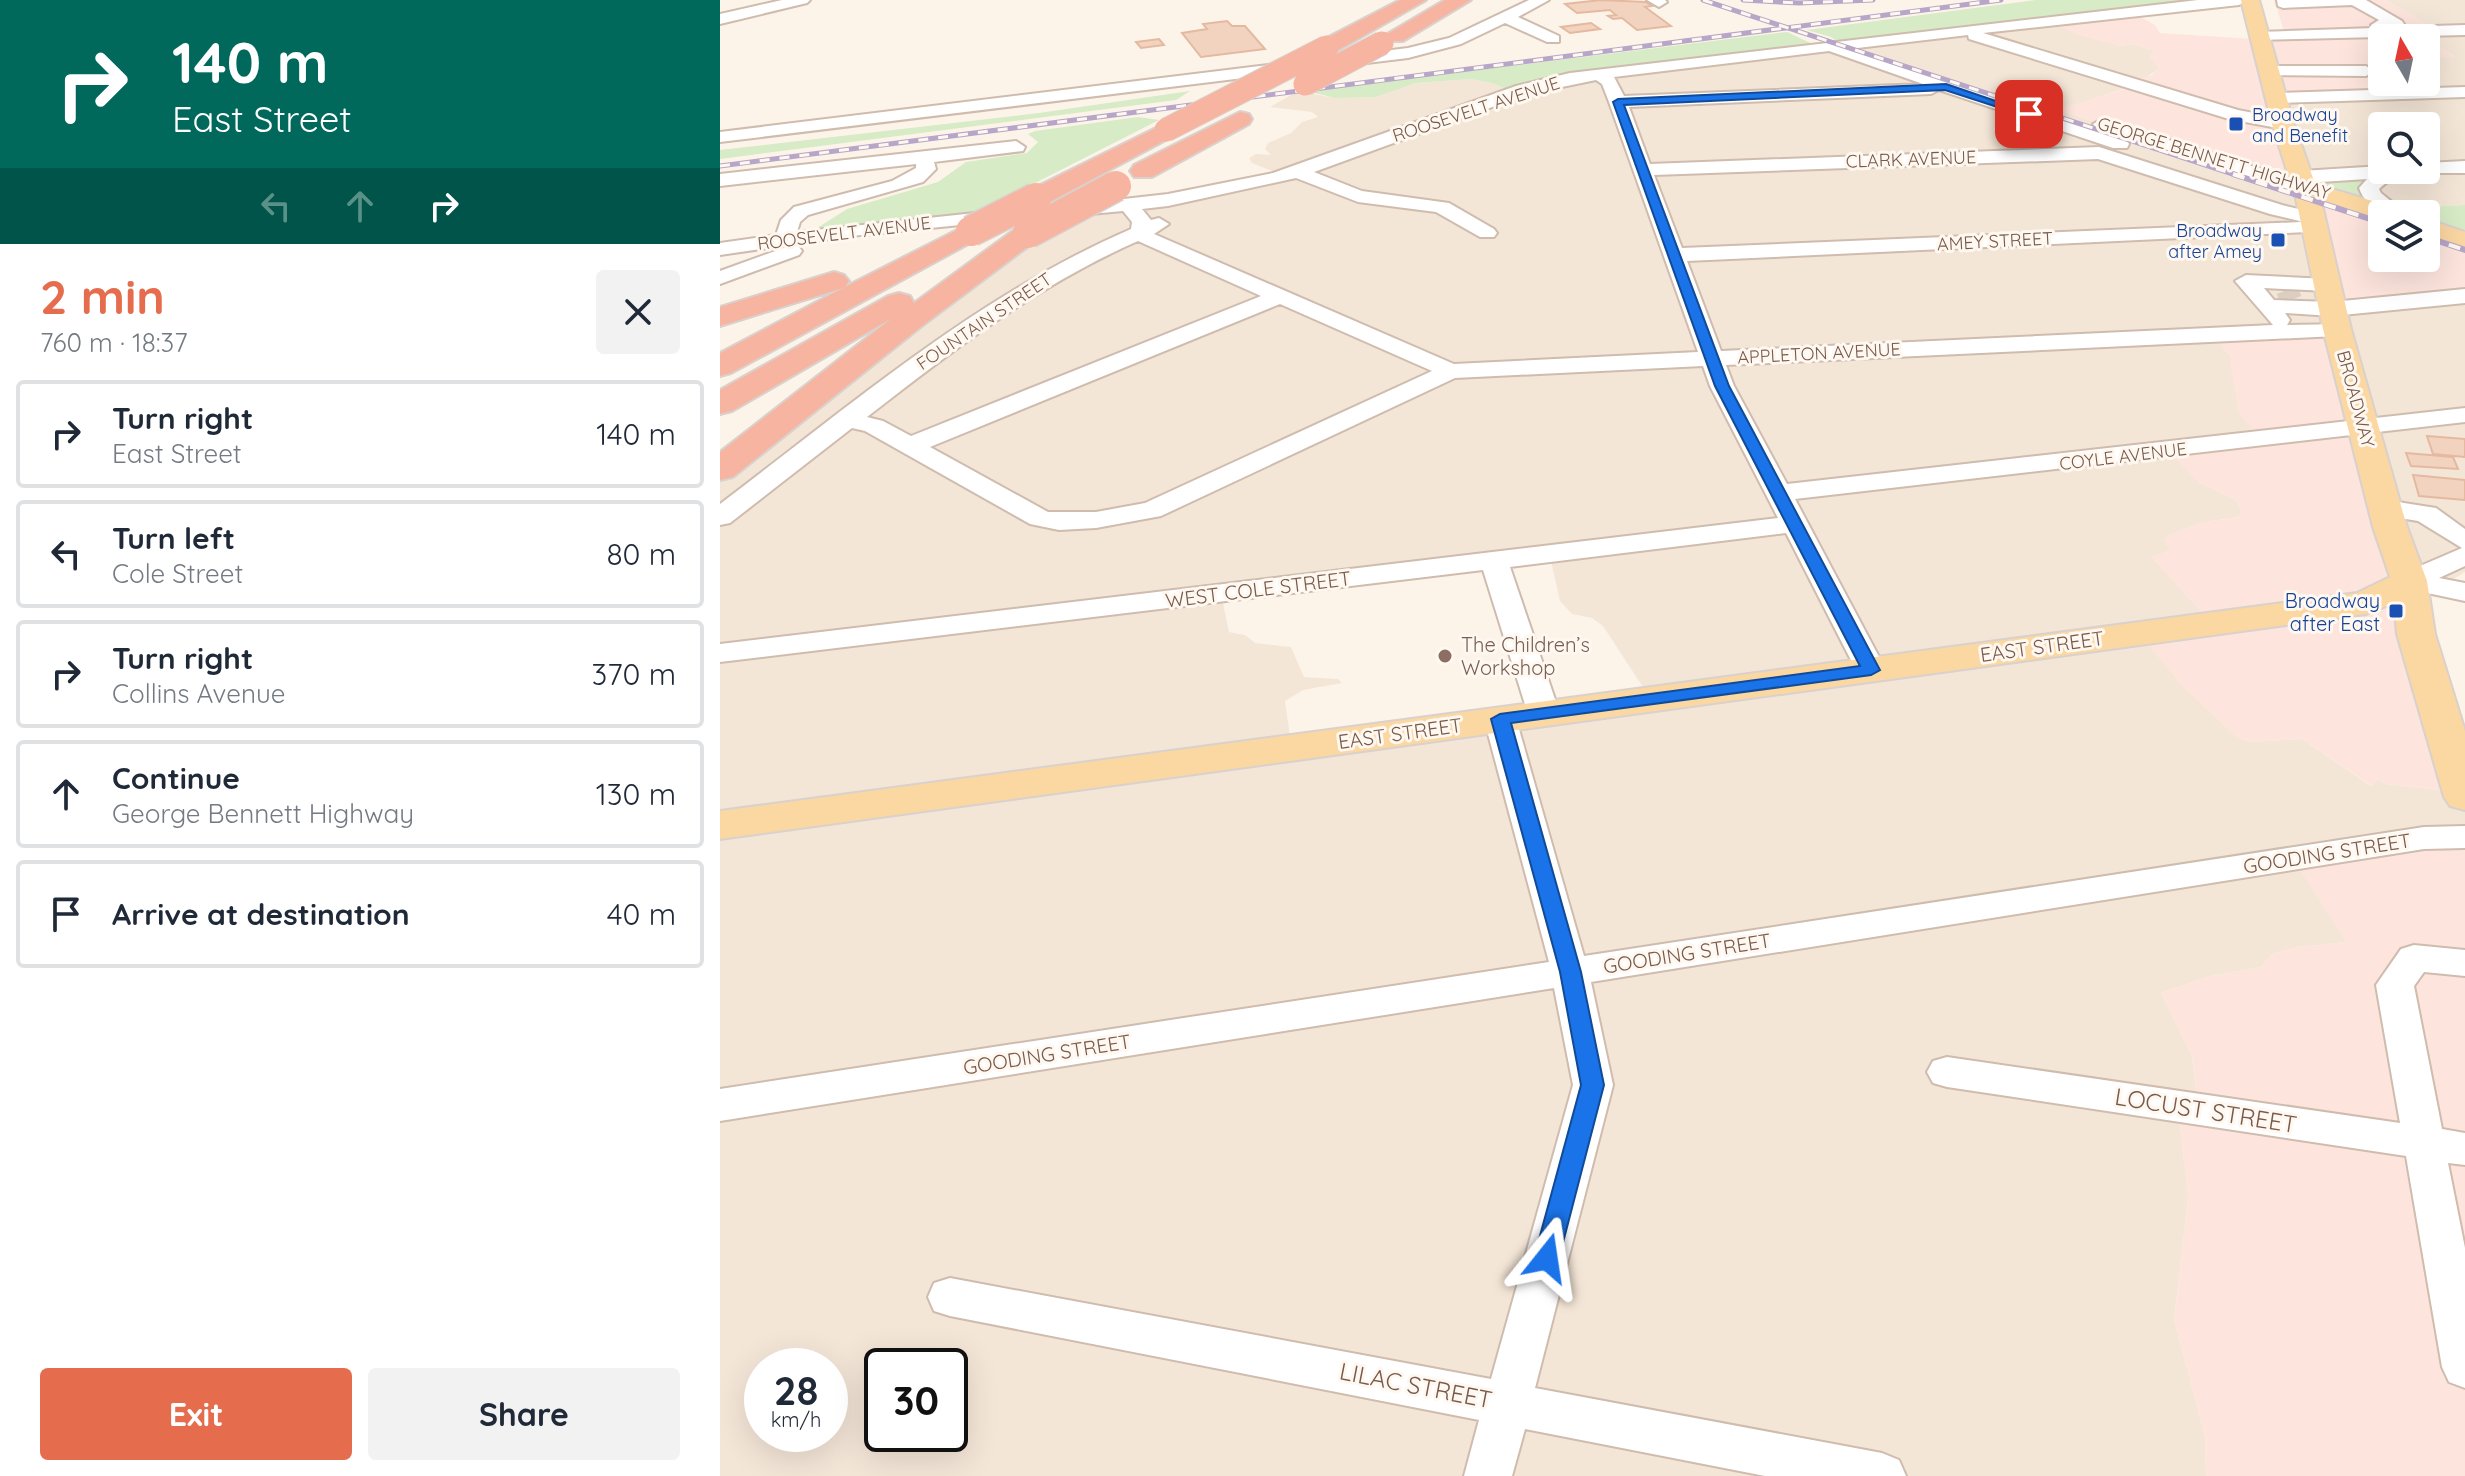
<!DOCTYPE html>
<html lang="en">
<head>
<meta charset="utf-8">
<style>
	:root { --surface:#fff; --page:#f2f2f3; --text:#1f2937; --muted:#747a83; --line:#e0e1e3; --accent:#e66c4e }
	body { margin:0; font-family:Quicksand,sans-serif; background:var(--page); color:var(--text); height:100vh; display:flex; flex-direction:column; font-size:30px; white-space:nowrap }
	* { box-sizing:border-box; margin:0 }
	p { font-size:26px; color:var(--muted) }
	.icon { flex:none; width:44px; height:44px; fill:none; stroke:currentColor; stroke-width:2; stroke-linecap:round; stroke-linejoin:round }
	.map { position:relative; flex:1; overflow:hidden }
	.drawer { display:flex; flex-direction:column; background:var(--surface); width:720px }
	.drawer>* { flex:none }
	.banner { background:#00695c; color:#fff; overflow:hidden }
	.needle { width:52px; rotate:351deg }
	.buttons { position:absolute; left:1648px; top:24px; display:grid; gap:16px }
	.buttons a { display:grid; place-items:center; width:72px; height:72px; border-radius:8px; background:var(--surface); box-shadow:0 8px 32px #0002; font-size:40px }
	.speed { position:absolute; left:24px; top:1348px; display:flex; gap:16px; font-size:40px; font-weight:700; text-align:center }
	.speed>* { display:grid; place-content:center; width:104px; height:104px; border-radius:50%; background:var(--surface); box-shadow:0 8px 32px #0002; line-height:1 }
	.speed small { font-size:20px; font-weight:400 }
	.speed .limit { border:4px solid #111; border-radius:12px; background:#fff; color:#111 }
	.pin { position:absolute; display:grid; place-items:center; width:68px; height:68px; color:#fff; margin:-34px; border-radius:16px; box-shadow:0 4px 12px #0006 }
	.me { position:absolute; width:88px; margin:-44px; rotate:15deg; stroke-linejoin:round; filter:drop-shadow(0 0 6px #0008) }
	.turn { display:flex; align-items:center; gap:28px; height:168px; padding:0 40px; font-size:36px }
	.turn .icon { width:104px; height:104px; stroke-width:2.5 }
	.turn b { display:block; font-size:56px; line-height:68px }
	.lanes { display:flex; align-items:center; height:76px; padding:0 40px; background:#0003; justify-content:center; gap:40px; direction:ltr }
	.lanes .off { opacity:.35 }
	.round { display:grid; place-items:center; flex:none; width:84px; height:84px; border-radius:8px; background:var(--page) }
	.headline { display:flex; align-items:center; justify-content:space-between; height:136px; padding:0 40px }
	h1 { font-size:48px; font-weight:800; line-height:60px; color:var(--accent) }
	.button { display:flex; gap:16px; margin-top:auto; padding:16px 40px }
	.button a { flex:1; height:92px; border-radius:8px; background:var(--accent); color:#fff; font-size:32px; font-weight:800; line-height:92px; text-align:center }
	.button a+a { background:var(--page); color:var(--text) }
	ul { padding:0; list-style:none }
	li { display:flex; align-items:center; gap:24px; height:108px; margin:0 16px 12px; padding:0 24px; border:4px solid var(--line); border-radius:8px }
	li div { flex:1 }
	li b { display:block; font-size:30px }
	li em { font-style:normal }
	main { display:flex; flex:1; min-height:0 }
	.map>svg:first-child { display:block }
</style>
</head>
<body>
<main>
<section class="drawer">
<div class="banner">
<div class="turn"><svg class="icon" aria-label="right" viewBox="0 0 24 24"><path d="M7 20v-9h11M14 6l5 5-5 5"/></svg><div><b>140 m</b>East Street</div></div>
<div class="lanes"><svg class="icon off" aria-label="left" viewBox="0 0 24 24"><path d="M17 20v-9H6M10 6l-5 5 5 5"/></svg><svg class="icon off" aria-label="ahead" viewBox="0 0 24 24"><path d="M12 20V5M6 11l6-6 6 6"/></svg><svg class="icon" aria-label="right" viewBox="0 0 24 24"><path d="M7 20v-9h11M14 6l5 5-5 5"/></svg></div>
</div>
<div class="headline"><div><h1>2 min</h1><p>760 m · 18:37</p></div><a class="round"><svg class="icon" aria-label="close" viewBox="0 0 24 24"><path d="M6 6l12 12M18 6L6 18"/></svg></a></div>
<ul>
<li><svg class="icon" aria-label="right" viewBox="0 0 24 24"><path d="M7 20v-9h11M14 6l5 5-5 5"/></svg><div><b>Turn right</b><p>East Street</p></div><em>140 m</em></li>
<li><svg class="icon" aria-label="left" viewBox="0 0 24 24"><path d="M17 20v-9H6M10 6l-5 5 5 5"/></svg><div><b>Turn left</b><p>Cole Street</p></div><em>80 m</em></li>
<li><svg class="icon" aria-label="right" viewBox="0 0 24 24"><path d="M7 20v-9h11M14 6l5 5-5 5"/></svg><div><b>Turn right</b><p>Collins Avenue</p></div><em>370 m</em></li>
<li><svg class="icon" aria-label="ahead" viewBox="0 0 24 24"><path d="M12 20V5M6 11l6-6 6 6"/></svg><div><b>Continue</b><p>George Bennett Highway</p></div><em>130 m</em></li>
<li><svg class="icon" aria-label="arrive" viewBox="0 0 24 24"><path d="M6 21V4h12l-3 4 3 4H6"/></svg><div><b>Arrive at destination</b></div><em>40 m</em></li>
</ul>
<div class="button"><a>Exit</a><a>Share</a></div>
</section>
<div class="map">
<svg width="1745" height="1476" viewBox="0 0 1745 1476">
	<rect width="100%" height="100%" fill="#fdf4e9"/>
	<path fill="#f4e6d7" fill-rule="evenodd" d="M1666,0H1745V205L1704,207L1663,203L1599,183L1586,184L1564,102L1706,95L1688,82H1706V58L1734,56L1701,34L1709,26ZM1662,126H1706V170H1662Z
		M1334,23L1400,46L1413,44L1434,51L1439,69L1412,86L1340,110L1578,190L1595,233L1745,301V572L1707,595L1651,451L1496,339L1512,358L1543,442L1478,482L1516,500L1522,512L1518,517L1479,523L1450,549L1494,627L1530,742L1582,739L1651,786L1658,779L1666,784L1745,793V843L1607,864L1627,942L1579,947L1552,954L1541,967L1487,977L1441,993L1472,1056L1478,1107L1459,1116L1468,1198L1454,1320L1485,1436L1486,1476H0V471L351,213L567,177L532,163L529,158L536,154L551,155L545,149L548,143L571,133L582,122L598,117L592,112L550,107L578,91L615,98L656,97L696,83L750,79L772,83L798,94L886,75ZM831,561L840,601L852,614L872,618L883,626L932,701L572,750L565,701L583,690L622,683L618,679L584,677L571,647L535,643L525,635L509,632L502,598ZM42,1366H110V1434H42ZM162,1366H230V1434H162Z"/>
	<path fill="#fde5dd" d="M1554,0H1666L1710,26L1702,34L1735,57L1706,58V38H1662V60L1658,61L1662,64V82H1688L1708,96L1564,102L1578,190L1338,110L1411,87L1404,83L1432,75L1439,68L1429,57L1434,51L1413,44L1400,46L1377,40L1355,34L1334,23L1413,13L1435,25L1440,33L1567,41Z
		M1589,195L1662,216V258H1706V230L1745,243V301L1622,312Z
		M1613,331L1745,793L1666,784L1658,779L1652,786L1582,739L1530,742L1518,739L1459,683L1427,642L1494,626L1431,557L1450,550L1444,541L1448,535L1479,523L1518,517L1522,512L1516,500L1478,482L1454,457L1458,453L1543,442L1519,413L1510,362L1512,358L1495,338Z
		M1745,843V1476H1486L1485,1436L1454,1320L1468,1198L1459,1116L1478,1107L1472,1056L1441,993L1487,977L1541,967L1552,954L1579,947L1626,942L1580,870Z"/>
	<path fill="#d6ebc6" d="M1316,0H1466L1334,23L1122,45L1111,37L1087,30Z
		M1067,32L1101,48L886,75L798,94L772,83L750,79L696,83L656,97L615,98L587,91Z
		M470,91L456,100L0,159V150L319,113Z
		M418,117L439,120L250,216L53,244L94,230L127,209L218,182L246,162L307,153L318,142L308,134L315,131Z
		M1661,174L1654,186L1664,203L1704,207L1745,205V243L1706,230V214H1662L1586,184Z"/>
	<path fill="#f2d3c0" stroke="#e5b9a0" stroke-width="2" d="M881,0L926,2L932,6L925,7L951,26L917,30L902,18L893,19L888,16L896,15L890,10L857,13L845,4Z
		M507,21L512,26H525L545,49L481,57L462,33L487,29L483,24Z
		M871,23L880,29L850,33L841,27Z
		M439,39L444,45L421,48L416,42Z
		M1707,436L1745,439V457L1713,454Z
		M1686,453L1733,457L1738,469L1691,466Z
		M1693,475L1745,480V500L1699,496Z"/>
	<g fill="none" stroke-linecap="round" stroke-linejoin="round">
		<path stroke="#dccec2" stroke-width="22" stroke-dasharray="22 11" stroke-linecap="butt" d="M1567,290L1571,300"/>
		<defs>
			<path id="minor" d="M62,0H90L87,3L0,24V14Z
				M809,0H829L798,17L839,36V42H827L785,23L741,44L688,58L0,142V132L688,48L729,38Z
				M927,0H945L947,2L939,7Z
				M1478,0H1527L1519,5L1263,33L1518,110L1569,120L1572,124L1569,128L1563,129L1509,119L1249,39L1248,35L1129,49L1407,140L1409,144L1407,148H1393L1219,90L1211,94L909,107L930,164L1379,147L1562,205L1599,214L1602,218L1592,224L1550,214L1378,159L934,175L962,248L1581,222L1588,224L1591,228L1588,232L967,261L1001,351L1553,325L1515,281L1526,275L1607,279L1618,285L1607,291L1544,288L1554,300L1612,302L1745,289V303L1612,316L1565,313L1570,320L1567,325L1625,324L1628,329L1625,334L1617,336L1006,365L1014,386L1067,484L1745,408V422L1075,499L1166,670L1162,676L1151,679L1140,676L1136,670L1066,533L790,567L840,714L835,721L824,724L813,721L808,714L763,570L0,662V644L1058,518L990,386L983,366L735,378L441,516L376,528L339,530L310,524L145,431L132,428L10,523L0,525V504C131,405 258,295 411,229L412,222L403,211L349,216L339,210L342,206L448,194L553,173L796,86L850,73ZM1109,51L1203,84L904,96L894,77ZM876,80L882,84L889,102L978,352L734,364L434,234L449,224L439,218L431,220L422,209L448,206L576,178L638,202L716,212L760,237H774L777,233L774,229L729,203L642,191L594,172L808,94ZM418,241L541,296L191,436L163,421L147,417C233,350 318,285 418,241ZM560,304L712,371L425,503L376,512H328L210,447Z
				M1557,0H1646L1682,21L1684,24L1681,27L1745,25V35L1534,40L1532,37L1540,32L1654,28L1651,25L1659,20L1632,5L1563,8L1558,6Z
				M1550,66H1646L1654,71L1646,76L1544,75L1542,71L1544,67Z
				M1745,87V97L1558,103L1549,98L1558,93Z
				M1382,119L1573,179L1574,173L1581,171L1662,166V170H1706V163L1745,161V173C1718,174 1679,168 1659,189L1661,193L1687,214C1666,214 1647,210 1639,188L1647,179L1585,183L1595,189L1585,195L1376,128L1373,124Z
				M296,141L305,147L303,151L214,162L216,169L203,182L88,215L80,222L77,232L283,210L290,212L293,216L290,220L131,236L0,255V243L56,235L61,220L74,207L172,181L196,168V164L0,186V174Z
				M72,245L79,247L82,251L79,255L0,284V271Z
				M1665,500L1716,508L1745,529V566L1719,578L1745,583V601L1679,587L1675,581L1679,575L1742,548L1698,521L1656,514L1652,508L1656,502Z
				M780,709L791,712L796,719L864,956L1704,827L1745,826V848L1704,849L871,982L893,1085L815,1388L1162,1453L1179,1460L1186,1476H1045L805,1429L792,1476H744L759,1420L230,1316L214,1311L208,1297L214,1283L230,1278L771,1379L853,1085L834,988L0,1121V1089L829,962L764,719L769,712Z
				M1694,945L1745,950V976L1704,972L1694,986L1722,1129L1745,1133V1165L1728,1163L1745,1248V1388L1729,1382L1722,1367L1686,1156L1227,1087L1213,1083L1207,1072L1213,1061L1227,1057L1680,1123L1656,985L1681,949Z"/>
			<path id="major" d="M1521,0H1539L1574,124L1595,184L1679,209L1683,214H1662V220L1601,200L1631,329L1687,527L1707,581L1715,634L1745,731V810L1730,806L1724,797L1677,634L1674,603L1646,614L0,839V811L1637,593L1670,577L1653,527L1603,329L1576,199L1552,124Z
				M1706,219L1745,232V248L1706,235Z"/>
			<path id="highway" d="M680,0H706L615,52L607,54L596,47L599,42Z
				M725,0H751L683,41H667L664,36Z
				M520,112L529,114L532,119L529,124L432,177H414L410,171L414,165Z
				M446,123L455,125L458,130L455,135L326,204H306L302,198L306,192Z
				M251,223L261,225L265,231L261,237L11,373L0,376V353L123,288L0,326V307L114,272L124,275L129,281L125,287Z
				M308,225L318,227L322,233L318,239L202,326L13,477L0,480V452L172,318L12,411L0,414V390L168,296L179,293L190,296L194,303L298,227Z"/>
		</defs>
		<use href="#minor" stroke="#cfbcae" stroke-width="4"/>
		<use href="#major" stroke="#d9d1cd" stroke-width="4"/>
		<use href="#highway" stroke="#d9d1cd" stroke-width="4"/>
		<use href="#minor" fill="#fff" fill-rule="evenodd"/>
		<use href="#major" fill="#fbd7a2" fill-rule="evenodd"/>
		<use href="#highway" fill="#f7b4a0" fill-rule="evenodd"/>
		<defs>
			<path id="rail-far1" d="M983,0L1519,176
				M1023,0L1079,3L1153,0
				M0,166L1281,0"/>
			<path id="rail" d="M1513,174L1662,223
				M1706,237L1745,250"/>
		</defs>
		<use href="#rail-far1" stroke="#b7a6c8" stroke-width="5"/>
		<use href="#rail" stroke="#b7a6c8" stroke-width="6"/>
		<use href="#rail-far1" stroke="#fff8f0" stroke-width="3" stroke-dasharray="10" stroke-linecap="butt"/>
		<use href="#rail" stroke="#fff8f0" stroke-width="4" stroke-dasharray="12" stroke-linecap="butt"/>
		<defs>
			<path id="highway-bridge-far1" d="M585,84L662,43
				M446,130L607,47"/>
			<path id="highway-bridge" d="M251,231L316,198
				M308,233L396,186"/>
		</defs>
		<use href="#highway-bridge-far1" stroke="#d9d1cd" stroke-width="25" stroke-linecap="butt"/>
		<use href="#highway-bridge" stroke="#d9d1cd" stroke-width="33" stroke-linecap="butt"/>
		<use href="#highway-bridge-far1" stroke="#f7b4a0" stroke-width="23"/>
		<use href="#highway-bridge" stroke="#f7b4a0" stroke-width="30"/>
	</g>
	<path fill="#1a73e8" stroke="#114b97" stroke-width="2" d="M1226,84L1314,114L1305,116L1225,90L904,105L1009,386L1160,670L1151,675L791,723L861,972L884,1085L839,1258L835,1266L827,1269L818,1266L814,1258L861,1085L840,972L771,719L780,714L1140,666L995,386L893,102L898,99Z"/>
	<g fill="#1a4fb4" stroke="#fff8f0" stroke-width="3">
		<rect x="1508" y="116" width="16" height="16" rx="4"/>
		<rect x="1550" y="232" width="16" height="16" rx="4"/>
		<rect x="1668" y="603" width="16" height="16" rx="4"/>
	</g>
	<circle fill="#8d6e63" stroke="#fff8f0" stroke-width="3" cx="725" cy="656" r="8"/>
	<g text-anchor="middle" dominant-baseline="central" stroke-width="6" stroke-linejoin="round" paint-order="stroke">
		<g font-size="18" fill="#785a4c" stroke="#fff8f0">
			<text transform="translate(756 109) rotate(-18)">ROOSEVELT AVENUE</text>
			<text transform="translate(1494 158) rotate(17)">GEORGE BENNETT HIGHWAY</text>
			<text transform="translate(1191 159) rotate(-2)">CLARK AVENUE</text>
			<text transform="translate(124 233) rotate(-7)">ROOSEVELT AVENUE</text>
			<text transform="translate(1275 241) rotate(-3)">AMEY STREET</text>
			<text transform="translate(264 321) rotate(-34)">FOUNTAIN STREET</text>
			<text transform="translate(1099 353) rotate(-3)">APPLETON AVENUE</text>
			<text transform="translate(1636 399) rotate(75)">BROADWAY</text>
			<text transform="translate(1403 456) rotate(-7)">COYLE AVENUE</text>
		</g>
		<g font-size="18" fill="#164399" stroke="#fff8f0" text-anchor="start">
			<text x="1532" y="114">Broadway<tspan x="1532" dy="21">and Benefit</tspan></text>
			<text x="1542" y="230" text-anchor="end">Broadway<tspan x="1542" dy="21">after Amey</tspan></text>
		</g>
		<g font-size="20" fill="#785a4c" stroke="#fff8f0">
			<text transform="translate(538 589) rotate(-7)">WEST COLE STREET</text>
			<text transform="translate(1322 646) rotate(-8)">EAST STREET</text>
			<text transform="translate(680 733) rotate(-8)">EAST STREET</text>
			<text transform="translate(1607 853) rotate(-9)">GOODING STREET</text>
			<text transform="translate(967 953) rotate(-9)">GOODING STREET</text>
			<text transform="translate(327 1054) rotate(-9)">GOODING STREET</text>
		</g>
		<g font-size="20" fill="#164399" stroke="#fff8f0" text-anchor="end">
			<text x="1660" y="600">Broadway<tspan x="1660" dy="23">after East</tspan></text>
		</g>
		<g font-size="20" fill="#785e54" stroke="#fff8f0" text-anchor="start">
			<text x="741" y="644">The Children’s<tspan x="741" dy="23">Workshop</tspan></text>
		</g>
		<g font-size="24" fill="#785a4c" stroke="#fff8f0">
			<text transform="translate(1486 1110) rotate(9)">LOCUST STREET</text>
			<text transform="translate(696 1385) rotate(11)">LILAC STREET</text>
		</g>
	</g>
</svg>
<div class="buttons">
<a><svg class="needle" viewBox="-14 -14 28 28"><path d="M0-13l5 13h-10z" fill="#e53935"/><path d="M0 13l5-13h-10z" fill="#747a83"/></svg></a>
<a><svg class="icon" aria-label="search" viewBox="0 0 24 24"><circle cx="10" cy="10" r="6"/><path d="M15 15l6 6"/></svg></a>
<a><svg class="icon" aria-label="layers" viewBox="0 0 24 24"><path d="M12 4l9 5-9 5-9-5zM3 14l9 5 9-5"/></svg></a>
</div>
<div class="speed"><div>28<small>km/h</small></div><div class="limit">30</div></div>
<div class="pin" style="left:1309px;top:114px;background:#d93025"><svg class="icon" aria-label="arrive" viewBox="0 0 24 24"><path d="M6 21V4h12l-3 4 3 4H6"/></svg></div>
<svg class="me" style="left:827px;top:1258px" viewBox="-20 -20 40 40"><path d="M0-17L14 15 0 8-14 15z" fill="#1a73e8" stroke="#fff" stroke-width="4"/></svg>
</div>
</main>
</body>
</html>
